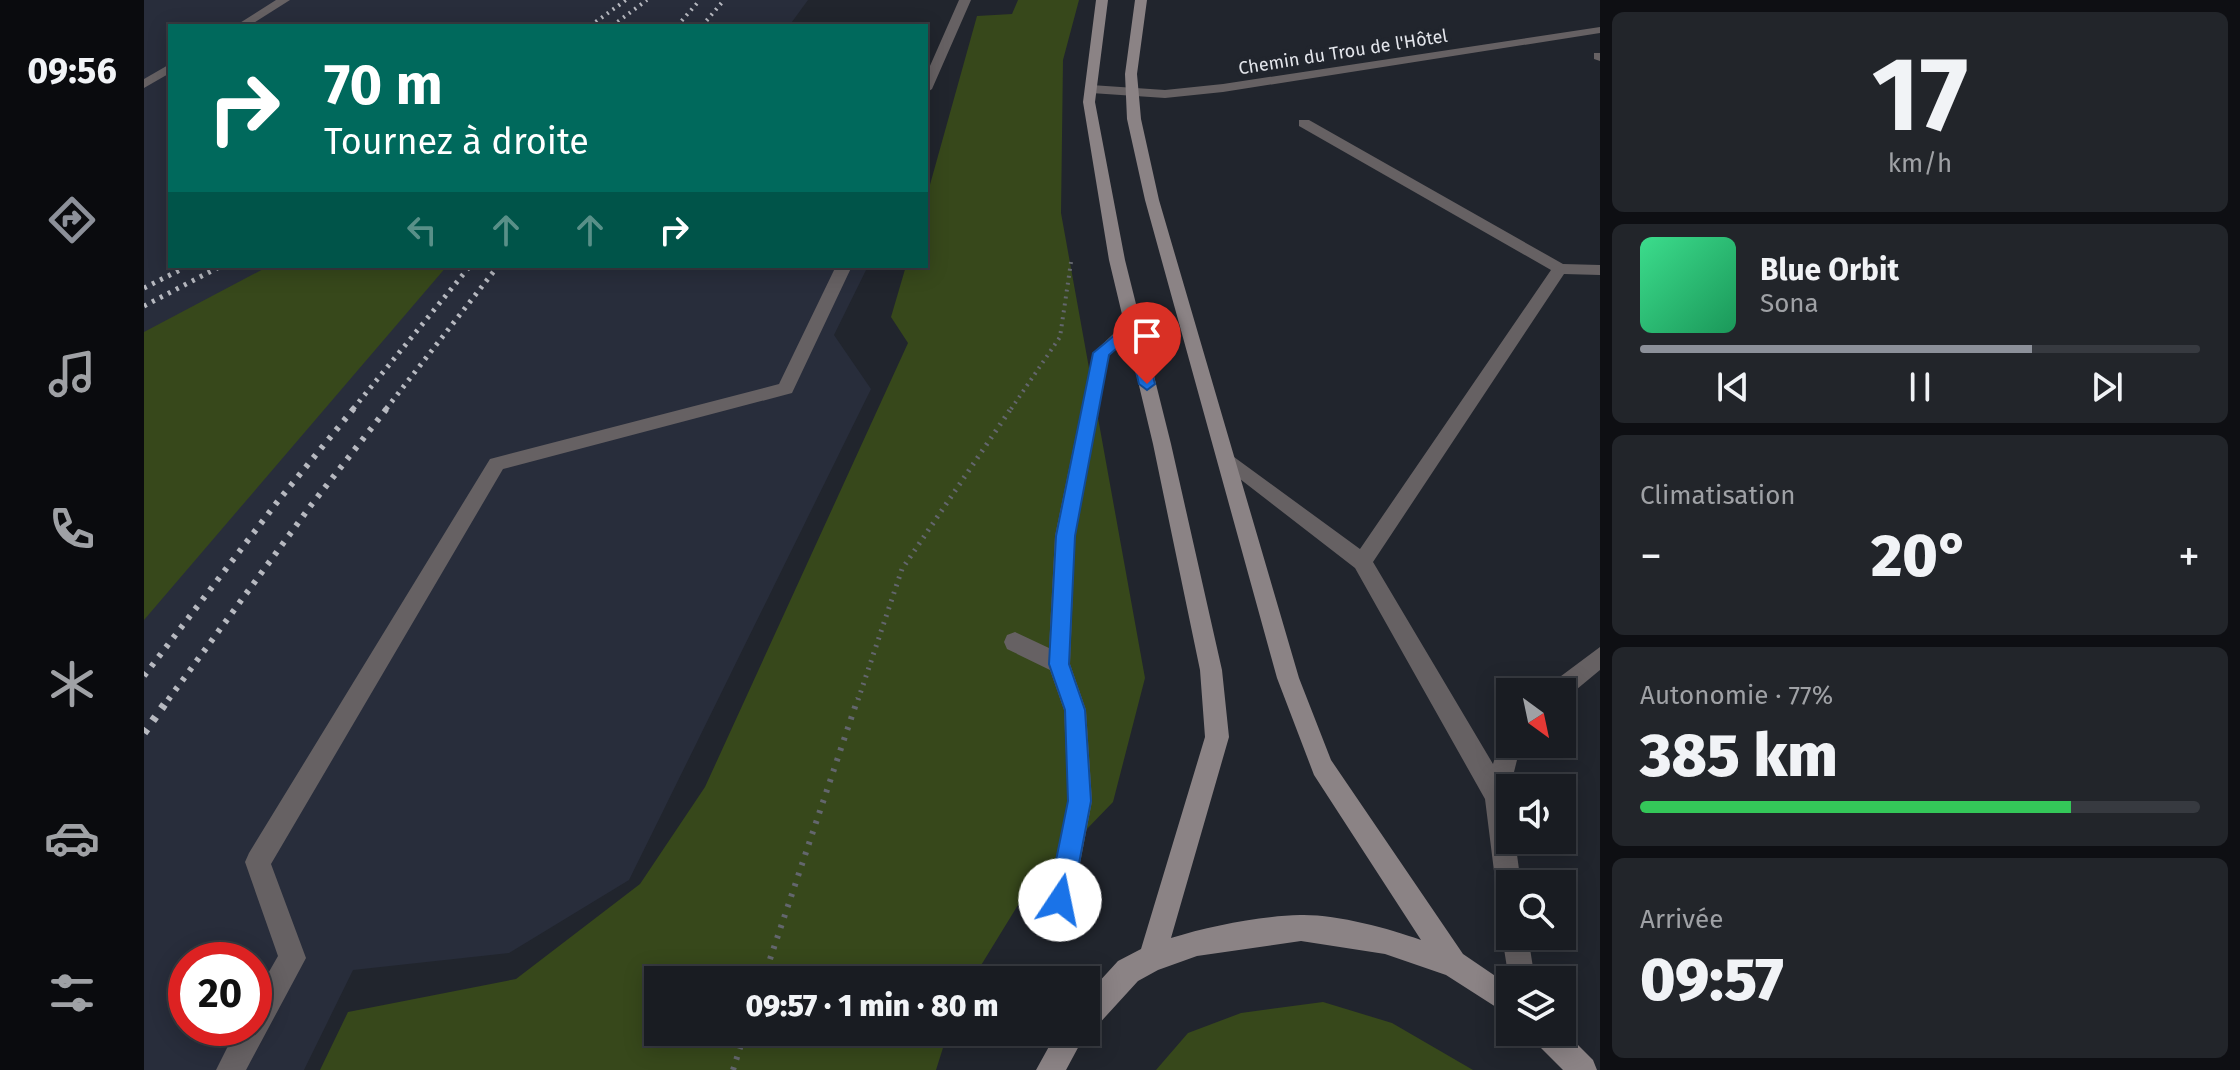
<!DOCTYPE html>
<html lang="fr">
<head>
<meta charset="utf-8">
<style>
  :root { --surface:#191c22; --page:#22252a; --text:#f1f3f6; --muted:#9fa1a5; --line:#373a40; --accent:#8c9099 }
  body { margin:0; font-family:"Fira Sans",sans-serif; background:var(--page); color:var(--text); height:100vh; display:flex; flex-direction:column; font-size:30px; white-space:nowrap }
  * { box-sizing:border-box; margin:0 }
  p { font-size:26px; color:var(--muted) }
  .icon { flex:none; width:44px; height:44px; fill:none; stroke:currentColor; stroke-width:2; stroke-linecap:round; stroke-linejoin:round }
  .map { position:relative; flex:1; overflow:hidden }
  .side { display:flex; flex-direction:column; gap:12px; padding:12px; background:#0e0f13; width:640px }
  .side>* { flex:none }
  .top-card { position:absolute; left:24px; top:24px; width:760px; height:244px; border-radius:0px; box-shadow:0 4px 20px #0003,0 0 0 2px var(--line); background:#00695c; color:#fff; overflow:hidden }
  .needle { width:52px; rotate:147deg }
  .fabs { position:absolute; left:1352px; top:678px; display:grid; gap:16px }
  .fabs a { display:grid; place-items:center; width:80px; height:80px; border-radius:0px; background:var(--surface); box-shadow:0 4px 20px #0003,0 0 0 2px var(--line); font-size:40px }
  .speed { position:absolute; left:24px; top:942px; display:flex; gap:16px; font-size:40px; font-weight:700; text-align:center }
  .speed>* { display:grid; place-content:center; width:104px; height:104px; border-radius:50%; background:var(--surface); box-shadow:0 4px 20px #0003,0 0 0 2px var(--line); line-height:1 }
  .speed .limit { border:12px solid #d22; background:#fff; color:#111 }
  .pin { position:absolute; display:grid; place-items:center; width:68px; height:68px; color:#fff; margin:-82px -34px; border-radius:50% 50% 50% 0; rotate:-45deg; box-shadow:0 0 8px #0007 }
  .pin .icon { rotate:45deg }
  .me { position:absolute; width:88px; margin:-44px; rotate:11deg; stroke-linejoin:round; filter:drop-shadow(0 0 6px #0008) }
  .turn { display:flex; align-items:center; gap:28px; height:168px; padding:0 24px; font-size:36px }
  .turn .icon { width:104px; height:104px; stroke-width:2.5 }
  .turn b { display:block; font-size:56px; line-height:68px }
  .lanes { display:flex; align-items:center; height:76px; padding:0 24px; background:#0003; justify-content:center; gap:40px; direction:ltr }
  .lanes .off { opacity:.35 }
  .big { font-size:60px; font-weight:800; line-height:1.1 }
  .side .tile { flex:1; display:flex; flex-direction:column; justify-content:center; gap:12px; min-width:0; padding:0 28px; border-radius:12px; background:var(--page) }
  .side .dial { align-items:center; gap:0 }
  .dial b { font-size:104px; line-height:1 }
  .song { display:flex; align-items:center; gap:24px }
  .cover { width:96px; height:96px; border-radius:12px; background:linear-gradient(135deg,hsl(150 70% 55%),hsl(150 70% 35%)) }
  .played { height:8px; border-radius:4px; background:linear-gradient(90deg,var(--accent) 70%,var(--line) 70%) }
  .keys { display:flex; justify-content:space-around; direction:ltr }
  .heat { display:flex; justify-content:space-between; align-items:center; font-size:44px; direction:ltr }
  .charge { height:12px; border-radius:6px; background:linear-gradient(90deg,#34c759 77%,var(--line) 0) }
  .trip { position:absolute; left:500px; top:966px; width:456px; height:80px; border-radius:0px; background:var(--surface); box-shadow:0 4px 20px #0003,0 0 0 2px var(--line); font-weight:800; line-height:80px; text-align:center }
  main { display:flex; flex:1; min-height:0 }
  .menu { display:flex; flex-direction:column; width:144px; justify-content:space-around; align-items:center; background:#0a0b0e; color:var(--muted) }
  .menu .icon { width:56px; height:56px }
  .menu .selected { color:var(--accent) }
  .menu b { font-size:36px; color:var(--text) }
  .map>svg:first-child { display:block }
  .built { fill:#282d3b; fill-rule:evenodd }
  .green { fill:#37481b }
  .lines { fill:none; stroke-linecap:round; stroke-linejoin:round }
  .path-far2 { stroke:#63666d; stroke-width:4; stroke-dasharray:2 5; stroke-linecap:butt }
  .path-far1 { stroke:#63666d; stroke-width:5; stroke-dasharray:2 6; stroke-linecap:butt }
  .path { stroke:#63666d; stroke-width:6; stroke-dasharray:3 8; stroke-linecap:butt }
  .lane { fill:#666163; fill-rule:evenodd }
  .street { fill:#666163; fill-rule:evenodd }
  .secondary { fill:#8b8385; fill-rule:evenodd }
  .rail-far3 { stroke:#b7b9c0; stroke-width:4; stroke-dasharray:2 5; stroke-linecap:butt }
  .rail-far2 { stroke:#b7b9c0; stroke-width:5; stroke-dasharray:3 6; stroke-linecap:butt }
  .rail-far1 { stroke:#b7b9c0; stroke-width:6; stroke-dasharray:4 8; stroke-linecap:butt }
  .rail { stroke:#b7b9c0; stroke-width:8; stroke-dasharray:5 10; stroke-linecap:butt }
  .route { fill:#1a73e8; stroke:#114b97; stroke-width:2 }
  .labels { text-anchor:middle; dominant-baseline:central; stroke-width:8; stroke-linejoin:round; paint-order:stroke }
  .far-street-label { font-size:18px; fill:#e3e5eb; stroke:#21252d }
</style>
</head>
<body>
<main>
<nav class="menu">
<b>09:56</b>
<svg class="icon selected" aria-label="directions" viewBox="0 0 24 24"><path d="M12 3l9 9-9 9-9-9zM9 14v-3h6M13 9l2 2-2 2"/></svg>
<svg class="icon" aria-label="music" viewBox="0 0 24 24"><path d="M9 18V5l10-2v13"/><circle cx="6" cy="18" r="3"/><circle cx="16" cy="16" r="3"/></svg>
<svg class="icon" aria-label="phone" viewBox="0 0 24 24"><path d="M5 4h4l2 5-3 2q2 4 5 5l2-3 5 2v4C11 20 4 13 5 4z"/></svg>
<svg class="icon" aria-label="climate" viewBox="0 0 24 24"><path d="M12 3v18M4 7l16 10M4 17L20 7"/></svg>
<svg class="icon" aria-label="car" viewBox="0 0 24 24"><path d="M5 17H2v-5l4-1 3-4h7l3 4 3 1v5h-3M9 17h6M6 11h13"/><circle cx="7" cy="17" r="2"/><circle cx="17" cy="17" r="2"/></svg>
<svg class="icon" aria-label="filters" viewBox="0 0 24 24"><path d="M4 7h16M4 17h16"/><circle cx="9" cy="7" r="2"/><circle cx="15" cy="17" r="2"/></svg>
</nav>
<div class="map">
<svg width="1456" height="1070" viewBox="0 0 1456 1070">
  <rect width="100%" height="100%" fill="#21252d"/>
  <path class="built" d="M 0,0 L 664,0 L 645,26 L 26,26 L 26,266 L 724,266 L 690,335 L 727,389 L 485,880 L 365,953 L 209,970 L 160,1070 L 0,1070 ZM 42,960 L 110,960 L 110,1028 L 42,1028 Z"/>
  <path class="green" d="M 874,0 L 935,0 L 919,60 L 917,213 L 1001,678 L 969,802 L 882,892 L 828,980 L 514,980 L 514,1032 L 804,1032 L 792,1070 L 176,1070 L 204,1012 L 372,979 L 496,884 L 561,787 L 764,343 L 747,317 L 762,266 L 782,266 L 782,199 L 833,16 L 868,14 Z
    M 125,266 L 303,266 L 0,620 L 0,332 Z
    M 1179,1002 L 1248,1023 L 1329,1070 L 1012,1070 L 1044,1033 L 1097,1013 Z"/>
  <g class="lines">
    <path class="path-far2" d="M 867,409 L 916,337 L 927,262"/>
    <path class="path-far1" d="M 714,700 L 758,569 L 868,407"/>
    <path class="path" d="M 619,980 L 714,698
      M 589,1070 L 601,1032"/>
    <path class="lane" d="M 132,0 L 146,0 L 105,26 L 91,26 Z
      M 815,0 L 827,0 L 788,89 L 782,93 L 782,75 Z
      M 1450,53 L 1456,53 L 1456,61 L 1450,59 Z
      M 26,64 L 26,73 L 0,88 L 0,79 Z
      M 1155,120 L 1165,120 L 1419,264 L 1456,265 L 1456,275 L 1420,274 L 1229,562 L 1349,764 L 1358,734 L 1366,731 L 1366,744 L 1377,744 L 1366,788 L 1366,840 L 1371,840 L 1377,884 L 1366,884 L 1366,908 L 1357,904 L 1353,895 L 1341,799 L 1211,568 L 1074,462 L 1083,455 L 1090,457 L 1216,549 L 1407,270 L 1155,126 Z
      M 692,266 L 708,266 L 648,393 L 359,469 L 127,864 L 162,958 L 102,1070 L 72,1070 L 93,1028 L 110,1028 L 110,998 L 134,956 L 101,862 L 105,853 L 346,459 L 635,384 Z
      M 989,320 L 997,325 L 995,329 L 965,355 L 931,536 L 926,664 L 942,710 L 948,801 L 929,900 L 925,909 L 916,913 L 907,909 L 903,900 L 924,801 L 920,710 L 906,670 L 863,649 L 860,642 L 863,635 L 871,632 L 905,648 L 911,536 L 949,353 L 983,321 Z
      M 1456,647 L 1456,670 L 1421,699 L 1418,700 L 1418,692 L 1402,692 L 1405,685 Z
      M 1366,925 L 1366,936 L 1384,936 L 1391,980 L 1366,980 L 1366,987 L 1358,936 L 1362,927 Z"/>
    <path class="street" d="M 1456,27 L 1456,33 L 1079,92 L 1021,98 L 947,93 L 941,89 L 947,85 L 1021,90 L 1079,84 Z"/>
    <path class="secondary" d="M 952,0 L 964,0 L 951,102 L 981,260 L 1027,444 L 1078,670 L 1085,737 L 1027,938 C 1065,926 1116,916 1156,915 C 1191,914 1244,928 1277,940 L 1170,775 L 1133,678 L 1001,200 L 983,119 L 981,74 L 991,0 L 1003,0 L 993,74 L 997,119 L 1015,200 L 1155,678 L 1187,760 L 1319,954 L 1366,986 L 1366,1016 L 1302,975 L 1241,954 L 1157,941 L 1053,956 L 1014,970 L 994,981 L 952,1027 L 943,1031 L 922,1070 L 892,1070 L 913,1032 L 942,1032 L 942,996 L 974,961 L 997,949 L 1061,737 L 1056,670 L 1009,444 L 965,260 L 939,102 Z
      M 1418,1029 L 1449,1060 L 1453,1070 L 1419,1070 L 1391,1042 L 1387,1032 L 1418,1032 Z"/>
    <path class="rail-far3" d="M 446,26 L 482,0
      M 468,26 L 503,0
      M 533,26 L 556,0
      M 558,26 L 580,0"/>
    <path class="rail-far2" d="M 0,288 L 44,266
      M 0,306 L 77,266
      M 209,409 L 326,266
      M 242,409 L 354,266"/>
    <path class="rail-far1" d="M 0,676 L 134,501 L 211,407
      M 24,700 L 168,504 L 244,407"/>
    <path class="rail" d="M 0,733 L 25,698"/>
  </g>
  <path class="route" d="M 989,320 L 996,325 L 1011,384 L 1003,390 L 995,384 L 984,338 L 965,355 L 931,536 L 925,664 L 941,710 L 947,801 L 928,900 L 924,909 L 916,912 L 907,909 L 904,900 L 924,801 L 921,710 L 905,664 L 912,536 L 949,353 Z"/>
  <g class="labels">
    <g class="far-street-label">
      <text transform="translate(1199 52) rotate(-9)">Chemin du Trou de l'Hôtel</text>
    </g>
  </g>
</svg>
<div class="fabs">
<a><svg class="needle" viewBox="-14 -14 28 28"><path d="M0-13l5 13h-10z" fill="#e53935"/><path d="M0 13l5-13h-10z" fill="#9fa1a5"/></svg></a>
<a><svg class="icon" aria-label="sound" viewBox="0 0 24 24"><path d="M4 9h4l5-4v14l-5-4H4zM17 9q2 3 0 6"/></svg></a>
<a><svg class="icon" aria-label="search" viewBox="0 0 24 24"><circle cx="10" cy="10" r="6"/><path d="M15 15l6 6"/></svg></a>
<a><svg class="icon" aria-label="layers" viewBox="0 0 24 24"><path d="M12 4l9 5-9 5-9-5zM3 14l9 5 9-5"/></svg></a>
</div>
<div class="speed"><div class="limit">20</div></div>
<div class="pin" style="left:1003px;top:384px;background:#d93025"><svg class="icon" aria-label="arrive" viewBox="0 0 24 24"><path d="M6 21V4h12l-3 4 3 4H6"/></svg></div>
<svg class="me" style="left:916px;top:900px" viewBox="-20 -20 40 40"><circle r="19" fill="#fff"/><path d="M0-13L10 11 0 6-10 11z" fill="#1a73e8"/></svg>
<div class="trip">09:57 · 1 min · 80 m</div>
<div class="top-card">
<div class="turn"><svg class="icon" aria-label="right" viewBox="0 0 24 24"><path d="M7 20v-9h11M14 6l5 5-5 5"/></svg><div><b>70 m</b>Tournez à droite</div></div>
<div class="lanes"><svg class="icon off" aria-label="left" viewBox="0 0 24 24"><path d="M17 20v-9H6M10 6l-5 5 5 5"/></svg><svg class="icon off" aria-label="ahead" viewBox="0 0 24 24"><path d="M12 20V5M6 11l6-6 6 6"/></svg><svg class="icon off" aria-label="ahead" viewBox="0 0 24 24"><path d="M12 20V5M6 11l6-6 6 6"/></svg><svg class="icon" aria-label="right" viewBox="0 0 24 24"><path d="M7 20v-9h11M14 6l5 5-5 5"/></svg></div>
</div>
</div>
<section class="side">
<div class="tile dial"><b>17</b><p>km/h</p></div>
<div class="tile">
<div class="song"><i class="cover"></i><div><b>Blue Orbit</b><p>Sona</p></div></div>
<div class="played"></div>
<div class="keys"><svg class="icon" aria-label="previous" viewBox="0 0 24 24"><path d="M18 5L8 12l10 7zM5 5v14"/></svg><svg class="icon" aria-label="pause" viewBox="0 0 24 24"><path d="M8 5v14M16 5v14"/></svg><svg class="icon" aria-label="next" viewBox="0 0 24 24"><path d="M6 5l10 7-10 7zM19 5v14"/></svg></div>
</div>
<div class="tile"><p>Climatisation</p>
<div class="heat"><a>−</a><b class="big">20°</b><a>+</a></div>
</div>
<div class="tile"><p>Autonomie · 77%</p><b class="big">385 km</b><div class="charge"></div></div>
<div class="tile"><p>Arrivée</p><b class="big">09:57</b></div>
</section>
</main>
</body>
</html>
